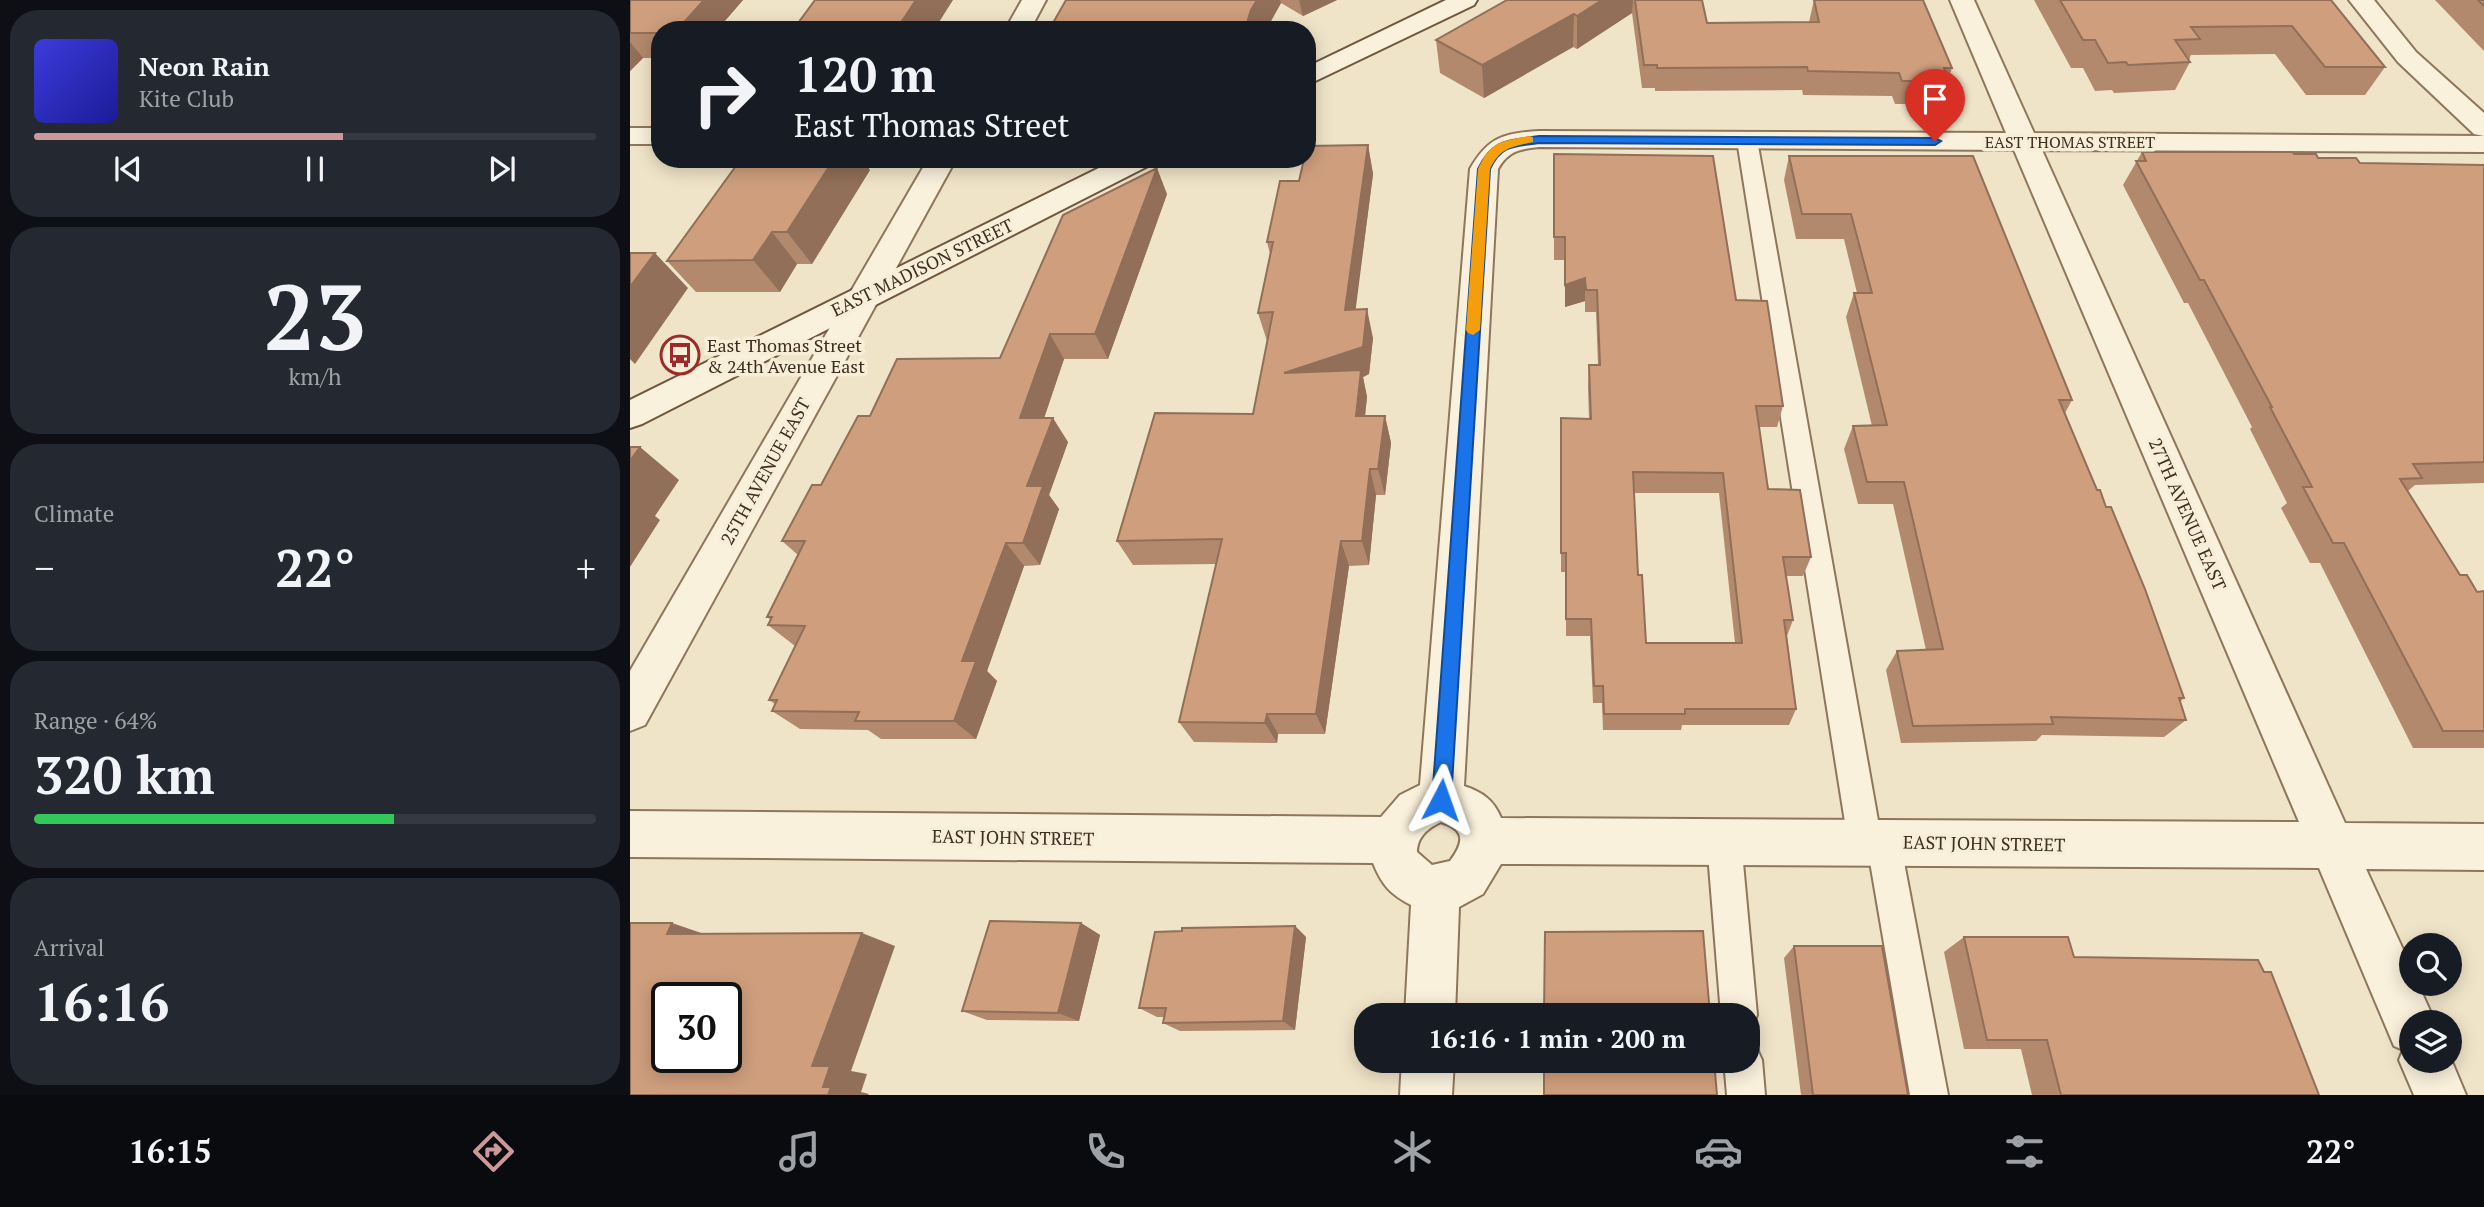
<!DOCTYPE html>
<html lang="en">
<head>
<meta charset="utf-8">
<style>
  :root { --surface:#171b24; --page:#242831; --text:#f1f3f6; --muted:#9ea1a6; --line:#363941; --accent:#cc999b }
  body { margin:0; font-family:"PT Serif",serif; background:var(--page); color:var(--text); height:100vh; display:flex; flex-direction:column; font-size:26px; white-space:nowrap }
  * { box-sizing:border-box; margin:0 }
  p { font-size:23px; color:var(--muted) }
  .icon { flex:none; width:38px; height:38px; fill:none; stroke:currentColor; stroke-width:2; stroke-linecap:round; stroke-linejoin:round }
  .map { position:relative; flex:1; overflow:hidden }
  .side { display:flex; flex-direction:column; gap:10px; padding:10px; background:#0d0f14; width:630px }
  .side>* { flex:none }
  .guide { position:absolute; left:21px; top:21px; width:665px; height:147px; border-radius:28px; box-shadow:0 4px 18px #0003; background:#171b24; color:var(--text); overflow:hidden }
  .controls { position:absolute; left:1769px; top:933px; display:grid; gap:14px }
  .controls a { display:grid; place-items:center; width:63px; height:63px; border-radius:50%; background:var(--surface); box-shadow:0 4px 18px #0003; font-size:35px }
  .speed { position:absolute; left:21px; top:982px; display:flex; gap:14px; font-size:35px; font-weight:700; text-align:center }
  .speed>* { display:grid; place-content:center; width:91px; height:91px; border-radius:50%; background:var(--surface); box-shadow:0 4px 18px #0003; line-height:1 }
  .speed .limit { border:4px solid #111; border-radius:10px; background:#fff; color:#111 }
  .pin { position:absolute; display:grid; place-items:center; width:60px; height:60px; color:#fff; margin:-72px -30px; border-radius:50% 50% 50% 0; rotate:-45deg; box-shadow:0 0 7px #0007 }
  .pin .icon { rotate:45deg }
  .me { position:absolute; width:77px; margin:-38px; rotate:4deg; stroke-linejoin:round; filter:drop-shadow(0 0 5px #0008) }
  .turn { display:flex; align-items:center; gap:24px; height:147px; padding:0 28px; font-size:32px }
  .turn .icon { width:91px; height:91px; stroke-width:2.5 }
  .turn b { display:block; font-size:49px; line-height:60px }
  .big { font-size:52px; font-weight:700; line-height:1.1 }
  .side .widget { flex:1; display:flex; flex-direction:column; justify-content:center; gap:10px; min-width:0; padding:0 24px; border-radius:28px; background:var(--page) }
  .side .dial { align-items:center; gap:0 }
  .dial b { font-size:91px; line-height:1 }
  .song { display:flex; align-items:center; gap:21px }
  .cover { width:84px; height:84px; border-radius:10px; background:linear-gradient(135deg,hsl(240 70% 55%),hsl(240 70% 35%)) }
  .played { height:7px; border-radius:4px; background:linear-gradient(90deg,var(--accent) 55%,var(--line) 55%) }
  .keys { display:flex; justify-content:space-around; direction:ltr }
  .heat { display:flex; justify-content:space-between; align-items:center; font-size:38px; direction:ltr }
  .charge { height:10px; border-radius:5px; background:linear-gradient(90deg,#34c759 64%,var(--line) 0) }
  .trip { position:absolute; left:724px; top:1003px; width:406px; height:70px; border-radius:28px; background:var(--surface); box-shadow:0 4px 18px #0003; font-weight:700; line-height:70px; text-align:center }
  .menu { display:flex; height:112px; justify-content:space-around; align-items:center; background:#090b0e; color:var(--muted) }
  .menu .icon { width:49px; height:49px }
  .menu .selected { color:var(--accent) }
  .menu b { font-size:32px; color:var(--text) }
  main { display:flex; flex:1; min-height:0 }
  .map>svg:first-child { display:block }
  .lines { fill:none; stroke-linecap:round; stroke-linejoin:round }
  .service-casing { stroke:#8d765c; stroke-width:4 }
  .minor-casing { stroke:#8d765c; stroke-width:4 }
  .tertiary-casing { stroke:#8d765c; stroke-width:4 }
  .secondary-casing { stroke:#6f573f; stroke-width:4 }
  .service { fill:#faf1dc; fill-rule:evenodd }
  .minor { fill:#faf1dc; fill-rule:evenodd }
  .tertiary { fill:#faf1dc; fill-rule:evenodd }
  .secondary { fill:#faf1dc; fill-rule:evenodd }
  .wall { fill:#b2896c; fill-rule:evenodd }
  .shaded-wall { fill:#916f58 }
  .building { fill:#cf9f7d; stroke:#916f58; stroke-width:2; fill-rule:evenodd }
  .route { fill:#1a73e8; stroke:#114b97; stroke-width:2 }
  .slow { fill:#f59e0b }
  .labels { text-anchor:middle; dominant-baseline:central; stroke-width:7; stroke-linejoin:round; paint-order:stroke }
  .far-street-label { font-size:16px; fill:#3d2e20; stroke:#f7eed8 }
  .street-label { font-size:18px; fill:#3d2e20; stroke:#f7eed8 }
  .poi-label { font-size:18px; fill:#3d2e20; stroke:#f7eed8; text-anchor:start }
</style>
</head>
<body>
<main>
<section class="side">
<div class="widget">
<div class="song"><i class="cover"></i><div><b>Neon Rain</b><p>Kite Club</p></div></div>
<div class="played"></div>
<div class="keys"><svg class="icon" aria-label="previous" viewBox="0 0 24 24"><path d="M18 5L8 12l10 7zM5 5v14"/></svg><svg class="icon" aria-label="pause" viewBox="0 0 24 24"><path d="M8 5v14M16 5v14"/></svg><svg class="icon" aria-label="next" viewBox="0 0 24 24"><path d="M6 5l10 7-10 7zM19 5v14"/></svg></div>
</div>
<div class="widget dial"><b>23</b><p>km/h</p></div>
<div class="widget"><p>Climate</p>
<div class="heat"><a>−</a><b class="big">22°</b><a>+</a></div>
</div>
<div class="widget"><p>Range · 64%</p><b class="big">320 km</b><div class="charge"></div></div>
<div class="widget"><p>Arrival</p><b class="big">16:16</b></div>
</section>
<div class="map">
<svg width="1854" height="1095" viewBox="0 0 1854 1095">
  <rect width="100%" height="100%" fill="#f0e4c8"/>
  <g class="lines">
    <defs>
      <path id="service" d="M 1117,134 L 1124,136 L 1127,140 L 1249,826 L 1253,824 L 1265,829 L 1270,841 L 1318,1095 L 1280,1095 L 1239,856 L 1235,858 L 1223,853 L 1218,841 L 1107,140 L 1110,136 Z
        M 1094,824 L 1106,829 L 1111,841 L 1127,1015 L 1122,1028 L 1118,1030 L 1118,1015 L 1091,1015 L 1077,841 L 1082,829 Z
        M 1118,1043 L 1126,1047 L 1132,1060 L 1135,1095 L 1097,1095 L 1094,1060 L 1118,1060 Z"/>
      <path id="minor" d="M 392,0 L 416,0 L 400,30 L 375,30 Z
        M 1320,0 L 1344,0 L 1404,133 L 1854,136 L 1854,152 L 1412,150 L 1715,823 L 1854,824 L 1854,870 L 1736,869 L 1782,969 L 1782,984 L 1788,984 L 1805,1022 L 1782,1022 L 1782,1060 L 1820,1060 L 1820,1057 L 1836,1095 L 1784,1095 L 1769,1060 L 1773,1050 L 1764,1046 L 1689,868 L 871,864 L 853,894 L 829,907 L 825,1015 L 775,1015 L 781,905 C 760,894 752,885 743,863 L 0,857 L 0,811 L 751,817 L 770,795 L 790,785 L 840,169 C 858,137 874,133 909,131 L 1376,133 ZM 909,147 L 1384,150 L 1669,822 L 871,818 C 864,800 852,792 834,786 L 868,169 C 878,151 890,149 909,147 ZM 811,822 C 836,830 834,842 820,861 L 802,865 L 787,852 C 787,837 798,828 811,822 Z
        M 0,128 L 30,128 L 30,144 L 0,144 Z
        M 298,159 L 326,159 L 15,725 L 0,731 L 0,671 Z
        M 772,1060 L 824,1060 L 822,1095 L 770,1095 Z"/>
      <path id="tertiary" d="M 1719,0 L 1744,0 L 1786,52 L 1854,113 L 1854,136 L 1844,134 L 1768,62 Z"/>
      <path id="secondary" d="M 816,0 L 847,0 L 844,5 L 677,85 L 677,67 Z
        M 487,159 L 524,159 L 520,165 L 12,424 L 0,428 L 0,400 Z"/>
    </defs>
    <use href="#service" class="service-casing"/>
    <use href="#minor" class="minor-casing"/>
    <use href="#tertiary" class="tertiary-casing"/>
    <use href="#secondary" class="secondary-casing"/>
    <use href="#service" class="service"/>
    <use href="#minor" class="minor"/>
    <use href="#tertiary" class="tertiary"/>
    <use href="#secondary" class="secondary"/>
  </g>
  <path class="wall" d="M 0,0 L 113,0 L 87,30 L 30,30 L 30,58 L 13,58 L 0,71 Z
    M 436,0 L 707,0 L 673,16 L 651,3 L 636,30 L 419,30 Z
    M 877,0 L 1072,0 L 1077,23 L 1179,22 L 1184,0 L 1293,0 L 1322,68 L 1310,104 L 1265,104 L 1262,96 L 1173,95 L 1172,90 L 1025,91 L 1025,88 L 1012,88 L 1002,13 L 947,49 L 943,47 L 854,98 L 810,73 L 806,40 Z
    M 1404,0 L 1701,0 L 1755,67 L 1735,95 L 1676,95 L 1645,54 L 1561,55 L 1559,60 L 1560,62 L 1545,90 L 1484,93 L 1482,90 L 1465,91 L 1453,68 L 1441,68 Z
    M 1805,0 L 1854,0 L 1854,51 Z
    M 738,145 L 743,174 L 725,310 L 743,338 L 739,374 L 733,377 L 737,397 L 735,416 L 755,416 L 761,443 L 755,495 L 746,495 L 739,565 L 719,566 L 695,734 L 648,734 L 647,743 L 564,742 L 549,722 L 586,564 L 503,565 L 487,541 L 623,414 L 637,341 L 628,313 L 640,254 L 637,242 L 669,181 Z
    M 1512,152 L 1664,154 L 1730,163 L 1854,165 L 1854,483 L 1785,485 L 1778,491 L 1830,575 L 1847,592 L 1854,591 L 1854,748 L 1783,748 L 1690,563 L 1680,563 L 1651,508 L 1657,503 L 1620,429 L 1622,427 L 1558,303 L 1554,303 L 1493,185 Z
    M 924,154 L 1106,300 L 1153,406 L 1147,427 L 1129,427 L 1138,489 L 1181,557 L 1173,576 L 1156,576 L 1163,620 L 1157,636 L 1166,709 L 1159,725 L 1052,725 L 1051,730 L 973,730 L 972,703 L 963,703 L 960,636 L 936,636 L 936,572 L 931,572 L 931,418 L 959,419 L 958,387 L 959,365 L 968,365 L 966,312 L 955,312 L 955,301 L 935,307 L 935,260 L 924,260 ZM 1004,493 L 1089,493 L 1105,643 L 1016,643 L 1008,575 Z
    M 1159,156 L 1442,400 L 1435,413 L 1554,698 L 1550,702 L 1556,720 L 1534,737 L 1412,735 L 1406,741 L 1271,743 L 1256,670 L 1267,651 L 1296,650 L 1263,504 L 1228,504 L 1214,449 L 1223,426 L 1242,426 L 1216,317 L 1224,293 L 1227,293 L 1214,239 L 1166,239 L 1154,180 Z
    M 240,170 L 182,264 L 167,264 L 150,292 L 66,292 L 37,261 Z
    M 537,194 L 478,359 L 434,359 L 414,418 L 438,442 L 419,495 L 429,509 L 410,565 L 394,566 L 357,671 L 367,681 L 346,739 L 251,739 L 238,730 L 170,729 L 142,711 L 145,704 L 139,700 L 165,646 L 138,625 L 141,620 L 137,617 L 168,555 L 152,541 L 240,416 L 370,358 Z
    M 451,923 L 470,935 L 449,1021 L 357,1020 L 332,1011 Z
    M 665,926 L 676,937 L 665,1030 L 550,1031 L 533,1023 L 534,1017 L 527,1017 L 509,1008 L 552,931 Z
    M 1334,937 L 1444,957 L 1689,1095 L 1402,1095 L 1391,1049 L 1334,1049 L 1314,952 Z
    M 1164,946 L 1278,1095 L 1171,1095 L 1154,958 Z"/>
  <path class="shaded-wall" d="M 74,0 L 113,0 L 87,30 L 47,30 Z
    M 286,0 L 323,0 L 304,30 L 266,30 Z
    M 627,0 L 650,0 L 651,3 L 636,30 L 606,30 Z
    M 669,0 L 707,0 L 673,16 Z
    M 972,0 L 1003,0 L 1002,13 L 947,49 L 947,16 Z
    M 944,14 L 943,47 L 854,98 L 852,65 Z
    M 0,42 L 13,58 L 0,71 Z
    M 738,145 L 743,174 L 722,338 L 715,310 Z
    M 204,159 L 233,159 L 240,170 L 182,264 L 157,232 Z
    M 527,168 L 537,194 L 478,359 L 465,334 Z
    M 142,232 L 167,264 L 150,292 L 123,260 Z
    M 25,253 L 58,288 L 5,364 L 0,359 L 0,287 Z
    M 955,278 L 955,301 L 935,307 L 935,285 Z
    M 737,309 L 743,338 L 739,374 L 733,377 L 737,397 L 732,443 L 654,373 Z
    M 420,334 L 434,359 L 406,442 L 390,418 Z
    M 755,416 L 761,443 L 755,495 L 748,469 Z
    M 423,418 L 438,442 L 419,495 L 429,509 L 410,565 L 393,543 L 397,486 Z
    M 10,447 L 49,480 L 25,516 L 30,520 L 0,567 L 0,461 Z
    M 740,469 L 746,495 L 739,565 L 732,541 Z
    M 711,541 L 719,566 L 695,734 L 686,714 Z
    M 376,543 L 394,566 L 357,671 L 367,681 L 346,739 L 324,721 L 332,661 Z
    M 637,714 L 648,734 L 647,743 L 635,723 Z
    M 42,923 L 83,937 L 37,934 Z
    M 451,923 L 470,935 L 449,1021 L 428,1013 Z
    M 665,926 L 676,937 L 665,1030 L 653,1021 Z
    M 232,933 L 265,946 L 221,1071 L 237,1074 L 231,1092 L 239,1094 L 238,1095 L 198,1095 L 193,1087 L 182,1066 Z"/>
  <path class="building" d="M 0,0 L 74,0 L 47,30 L 30,30 L 30,33 L 0,33 Z
    M 185,0 L 286,0 L 266,30 L 163,30 Z
    M 436,0 L 627,0 L 621,10 L 616,26 L 606,30 L 419,30 Z
    M 877,0 L 972,0 L 947,16 L 944,14 L 852,65 L 806,40 Z
    M 1005,0 L 1072,0 L 1077,23 L 1189,22 L 1184,0 L 1293,0 L 1322,68 L 1314,68 L 1318,81 L 1272,81 L 1269,73 L 1178,71 L 1177,67 L 1027,68 L 1027,65 L 1014,65 Z
    M 1430,0 L 1701,0 L 1755,67 L 1695,67 L 1662,26 L 1561,27 L 1570,39 L 1545,40 L 1560,62 L 1498,65 L 1496,62 L 1478,63 L 1465,40 L 1453,40 Z
    M 1848,0 L 1854,0 L 1854,6 Z
    M 738,145 L 715,310 L 737,309 L 733,347 L 654,373 L 731,370 L 726,416 L 755,416 L 748,469 L 740,469 L 732,541 L 711,541 L 686,714 L 637,714 L 635,723 L 549,722 L 592,539 L 487,541 L 525,413 L 623,414 L 643,312 L 628,313 L 643,242 L 637,242 L 650,181 L 669,181 L 674,159 L 677,159 L 677,146 Z
    M 1512,152 L 1662,152 L 1664,154 L 1686,154 L 1688,158 L 1726,158 L 1730,163 L 1854,165 L 1854,462 L 1783,464 L 1792,478 L 1770,479 L 1830,575 L 1837,575 L 1847,592 L 1854,591 L 1854,731 L 1813,731 L 1714,543 L 1703,543 L 1673,487 L 1682,487 L 1640,407 L 1642,407 L 1574,280 L 1570,280 L 1506,161 L 1516,161 Z
    M 924,154 L 1083,156 L 1106,300 L 1137,301 L 1153,406 L 1126,406 L 1138,489 L 1170,490 L 1181,557 L 1153,557 L 1163,620 L 1154,620 L 1166,709 L 1055,709 L 1055,714 L 974,714 L 973,686 L 964,686 L 961,619 L 936,619 L 936,553 L 931,553 L 931,418 L 961,419 L 959,365 L 970,365 L 967,290 L 956,290 L 955,278 L 935,285 L 935,237 L 924,237 ZM 1003,472 L 1093,473 L 1112,643 L 1016,643 L 1012,575 L 1008,575 Z
    M 1159,156 L 1343,156 L 1442,400 L 1429,400 L 1467,490 L 1470,490 L 1476,507 L 1481,507 L 1515,589 L 1554,698 L 1549,698 L 1556,720 L 1421,717 L 1423,724 L 1283,726 L 1267,651 L 1313,649 L 1274,482 L 1237,482 L 1223,426 L 1257,425 L 1224,293 L 1242,293 L 1221,214 L 1172,214 Z
    M 111,159 L 204,159 L 157,232 L 142,232 L 123,260 L 37,261 Z
    M 527,168 L 465,334 L 420,334 L 390,418 L 423,418 L 397,486 L 413,486 L 393,543 L 376,543 L 332,661 L 346,661 L 324,721 L 225,721 L 229,712 L 142,711 L 147,700 L 139,700 L 175,626 L 138,625 L 142,617 L 137,617 L 175,541 L 152,541 L 182,485 L 191,485 L 228,416 L 240,416 L 267,359 L 370,358 L 433,215 Z
    M 0,253 L 25,253 L 0,287 Z
    M 0,447 L 10,447 L 0,461 Z
    M 360,921 L 451,923 L 428,1013 L 332,1011 Z
    M 0,923 L 42,923 L 37,934 L 232,933 L 182,1066 L 200,1066 L 193,1087 L 201,1087 L 198,1095 L 0,1095 ZM 37,998 L 96,998 L 96,1057 L 37,1057 Z
    M 665,926 L 653,1021 L 533,1023 L 536,1008 L 509,1008 L 525,932 L 552,931 L 552,928 Z
    M 1073,931 L 1080,1015 L 914,1015 L 915,932 Z
    M 1334,937 L 1438,937 L 1444,957 L 1628,960 L 1634,972 L 1641,972 L 1689,1095 L 1431,1095 L 1417,1040 L 1357,1040 Z
    M 1164,946 L 1252,946 L 1278,1095 L 1183,1095 Z
    M 914,1060 L 1084,1060 L 1087,1095 L 914,1095 Z"/>
  <path class="route" d="M 909,136 L 1305,138 L 1311,141 L 1305,145 L 909,143 C 884,147 872,144 860,169 L 821,800 L 818,806 L 811,809 L 805,806 L 802,800 L 848,169 C 863,138 878,141 909,136 Z"/>
  <path class="slow" d="M 899,136 L 903,137 L 903,142 C 881,147 870,148 860,169 L 850,330 L 843,335 L 838,333 L 836,330 L 848,169 C 861,141 870,142 899,136 Z"/>
  <defs>
    <symbol id="bus-ring" viewBox="-11 -11 22 22"><circle r="9.5" fill="#f7eed8" stroke="#9e2a2b" stroke-width="1.5"/><path d="M-5-6H5V4H4V6H2V4H-2V6H-4V4H-5ZM-3.5-4V0h7V-4ZM-3.5 1.2v1.5H-2V1.2ZM2 1.2v1.5H3.5V1.2Z" fill="#9e2a2b"/></symbol>
  </defs>
  <g fill-rule="evenodd">
    <use href="#bus-ring" x="28" y="333" width="44" height="44"/>
  </g>
  <g class="labels">
    <g class="far-street-label">
      <text x="1440" y="142">EAST THOMAS STREET</text>
    </g>
    <g class="street-label">
      <text transform="translate(292 267) rotate(-26)">EAST MADISON STREET</text>
      <text transform="translate(135 471) rotate(-61)">25TH AVENUE EAST</text>
      <text transform="translate(1558 514) rotate(66)">27TH AVENUE EAST</text>
      <text transform="translate(383 837) rotate(1)">EAST JOHN STREET</text>
      <text transform="translate(1354 843) rotate(1)">EAST JOHN STREET</text>
    </g>
    <g class="poi-label">
      <text x="77" y="345">East Thomas Street<tspan x="77" dy="21">&amp; 24th Avenue East</tspan></text>
    </g>
  </g>
</svg>
<div class="controls">
<a><svg class="icon" aria-label="search" viewBox="0 0 24 24"><circle cx="10" cy="10" r="6"/><path d="M15 15l6 6"/></svg></a>
<a><svg class="icon" aria-label="layers" viewBox="0 0 24 24"><path d="M12 4l9 5-9 5-9-5zM3 14l9 5 9-5"/></svg></a>
</div>
<div class="speed"><div class="limit">30</div></div>
<div class="pin" style="left:1305px;top:141px;background:#d93025"><svg class="icon" aria-label="arrive" viewBox="0 0 24 24"><path d="M6 21V4h12l-3 4 3 4H6"/></svg></div>
<svg class="me" style="left:811px;top:800px" viewBox="-20 -20 40 40"><path d="M0-17L14 15 0 8-14 15z" fill="#1a73e8" stroke="#fff" stroke-width="4"/></svg>
<div class="trip">16:16 · 1 min · 200 m</div>
<div class="guide">
<div class="turn"><svg class="icon" aria-label="right" viewBox="0 0 24 24"><path d="M7 20v-9h11M14 6l5 5-5 5"/></svg><div><b>120 m</b>East Thomas Street</div></div>
</div>
</div>
</main>
<nav class="menu">
<b>16:15</b>
<svg class="icon selected" aria-label="directions" viewBox="0 0 24 24"><path d="M12 3l9 9-9 9-9-9zM9 14v-3h6M13 9l2 2-2 2"/></svg>
<svg class="icon" aria-label="music" viewBox="0 0 24 24"><path d="M9 18V5l10-2v13"/><circle cx="6" cy="18" r="3"/><circle cx="16" cy="16" r="3"/></svg>
<svg class="icon" aria-label="phone" viewBox="0 0 24 24"><path d="M5 4h4l2 5-3 2q2 4 5 5l2-3 5 2v4C11 20 4 13 5 4z"/></svg>
<svg class="icon" aria-label="climate" viewBox="0 0 24 24"><path d="M12 3v18M4 7l16 10M4 17L20 7"/></svg>
<svg class="icon" aria-label="car" viewBox="0 0 24 24"><path d="M5 17H2v-5l4-1 3-4h7l3 4 3 1v5h-3M9 17h6M6 11h13"/><circle cx="7" cy="17" r="2"/><circle cx="17" cy="17" r="2"/></svg>
<svg class="icon" aria-label="filters" viewBox="0 0 24 24"><path d="M4 7h16M4 17h16"/><circle cx="9" cy="7" r="2"/><circle cx="15" cy="17" r="2"/></svg>
<b>22°</b>
</nav>
</body>
</html>
